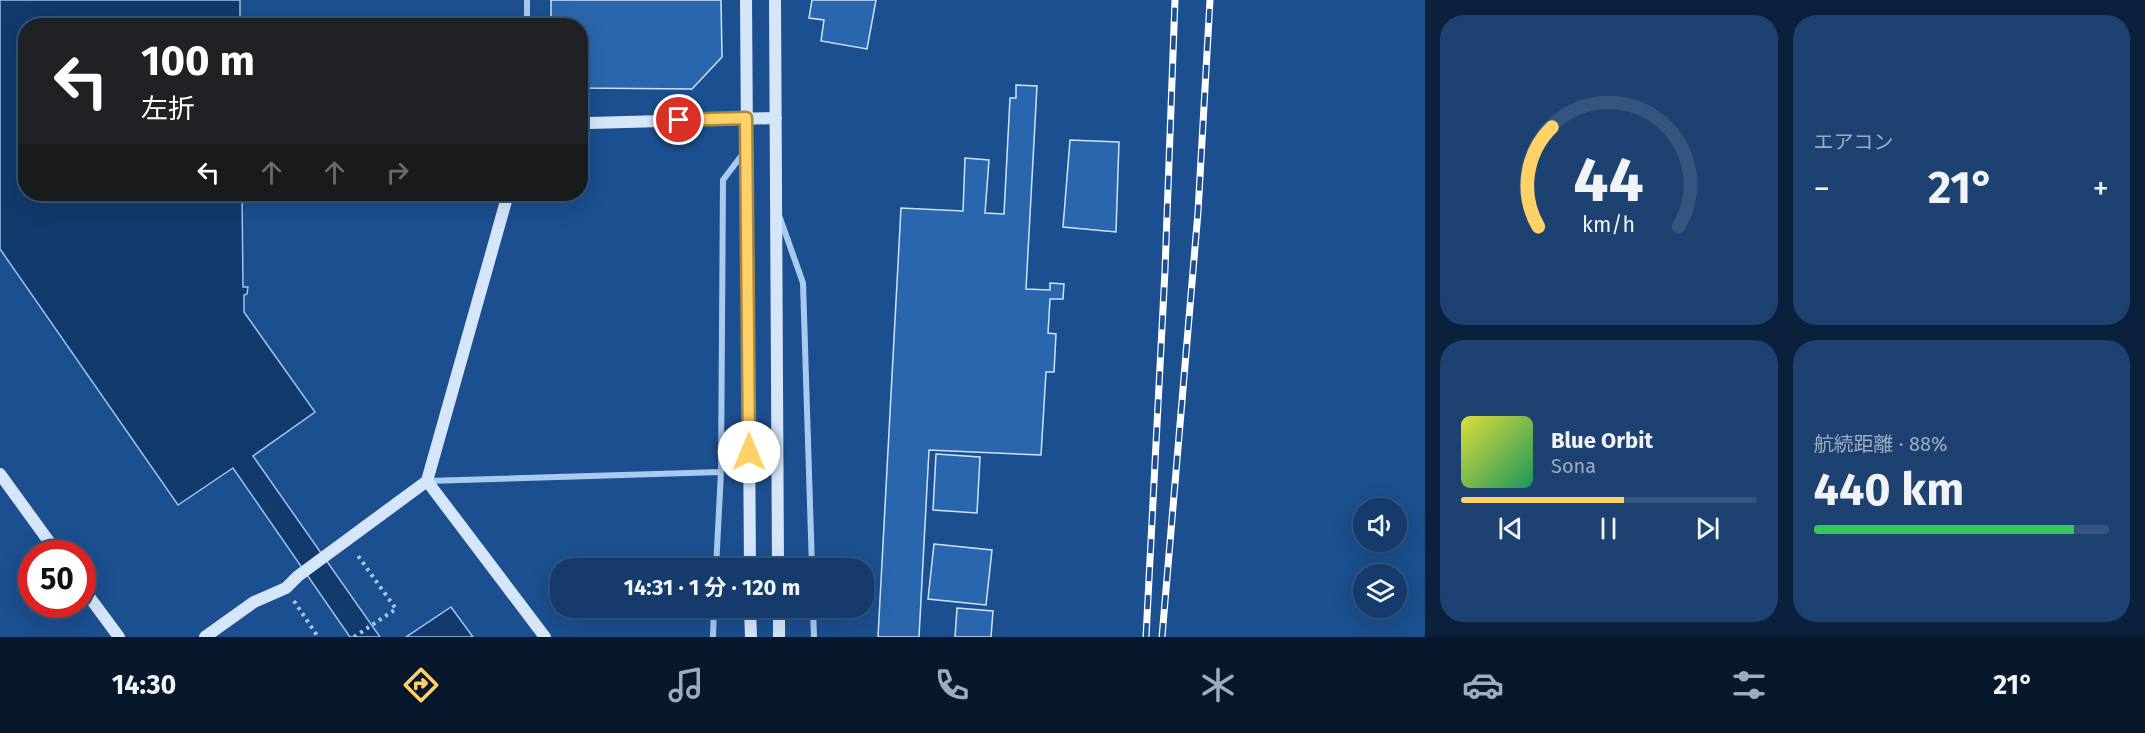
<!DOCTYPE html>
<html lang="ja">
<head>
<meta charset="utf-8">
<style>
  :root { --surface:#143b6b; --page:#1d4271; --text:#f1f3f6; --muted:#9dadc1; --line:#33557e; --accent:#ffd166 }
  body { margin:0; font-family:"Fira Sans","Noto Sans JP",sans-serif; background:var(--page); color:var(--text); height:100vh; display:flex; flex-direction:column; font-size:22px; white-space:nowrap }
  * { box-sizing:border-box; margin:0 }
  p { font-size:20px; color:var(--muted) }
  .icon { flex:none; width:33px; height:33px; fill:none; stroke:currentColor; stroke-width:2; stroke-linecap:round; stroke-linejoin:round }
  .map { position:relative; flex:1; overflow:hidden }
  .sheet { display:flex; flex-direction:column; gap:15px; padding:15px; background:#0b203b; width:720px }
  .sheet>* { flex:none }
  .guide { position:absolute; left:18px; top:18px; width:570px; height:183px; border-radius:24px; box-shadow:0 6px 24px #0002,0 0 0 2px var(--line); background:#202124; color:#fff; overflow:hidden }
  .fabs { position:absolute; left:1353px; top:498px; display:grid; gap:12px }
  .fabs a { display:grid; place-items:center; width:54px; height:54px; border-radius:50%; background:var(--surface); box-shadow:0 6px 24px #0002,0 0 0 2px var(--line); font-size:30px }
  .speed { position:absolute; left:18px; top:540px; display:flex; gap:12px; font-size:30px; font-weight:700; text-align:center }
  .speed>* { display:grid; place-content:center; width:78px; height:78px; border-radius:50%; background:var(--surface); box-shadow:0 6px 24px #0002,0 0 0 2px var(--line); line-height:1 }
  .speed .limit { border:9px solid #d22; background:#fff; color:#111 }
  .pin { position:absolute; display:grid; place-items:center; width:51px; height:51px; color:#fff; margin:-26px; border:3px solid #fff; border-radius:50%; box-shadow:0 2px 6px #0007 }
  .me { position:absolute; width:66px; margin:-33px; rotate:0deg; stroke-linejoin:round; filter:drop-shadow(0 0 4px #0008) }
  .turn { display:flex; align-items:center; gap:21px; height:126px; padding:0 24px; font-size:27px }
  .turn .icon { width:78px; height:78px; stroke-width:2.5 }
  .turn b { display:block; font-size:42px; line-height:51px }
  .lanes { display:flex; align-items:center; height:57px; padding:0 24px; background:#0003; justify-content:center; gap:30px; direction:ltr }
  .lanes .off { opacity:.35 }
  .big { font-size:45px; font-weight:700; line-height:1.1 }
  .sheet .card { flex:1; display:flex; flex-direction:column; justify-content:center; gap:9px; min-width:0; padding:0 21px; border-radius:24px; background:var(--page) }
  .sheet .dial { align-items:center; gap:0 }
  .dial svg { height:156px; overflow:visible; fill:none; stroke:var(--line); stroke-width:7; stroke-linecap:round; text-anchor:middle }
  .dial text { fill:var(--text); stroke:none }
  .song { display:flex; align-items:center; gap:18px }
  .cover { width:72px; height:72px; border-radius:9px; background:linear-gradient(135deg,hsl(60 70% 55%),hsl(150 70% 35%)) }
  .played { height:6px; border-radius:3px; background:linear-gradient(90deg,var(--accent) 55%,var(--line) 55%) }
  .keys { display:flex; justify-content:space-around; direction:ltr }
  .heat { display:flex; justify-content:space-between; align-items:center; font-size:33px; direction:ltr }
  .charge { height:9px; border-radius:4px; background:linear-gradient(90deg,#34c759 88%,var(--line) 0) }
  .sheet .tiles { flex:1; display:grid; gap:15px; grid-template-columns:repeat(2,1fr) }
  .trip { position:absolute; left:550px; top:558px; width:324px; height:60px; border-radius:24px; background:var(--surface); box-shadow:0 6px 24px #0002,0 0 0 2px var(--line); font-weight:700; line-height:60px; text-align:center }
  .menu { display:flex; height:96px; justify-content:space-around; align-items:center; background:#08182b; color:var(--muted) }
  .menu .icon { width:42px; height:42px }
  .menu .active { color:var(--accent) }
  .menu b { font-size:27px; color:var(--text) }
  main { display:flex; flex:1; min-height:0 }
  .map>svg:first-child { display:block }
  .water { fill:#123a6d; stroke:#9cc4f0; stroke-width:1.5 }
  .building { fill:#2a66ad; stroke:#cfe3fa; stroke-width:1.5 }
  .lines { fill:none; stroke-linecap:round; stroke-linejoin:round }
  .path { stroke:#a9c9ee; stroke-width:4; stroke-dasharray:3 4.5; stroke-linecap:butt }
  .street { stroke:#a9c9ee; stroke-width:6 }
  .secondary { stroke:#d6e6fa; stroke-width:12 }
  .rail-casing { stroke:#fff; stroke-width:7 }
  .rail { stroke:#1b4f8f; stroke-width:4.5; stroke-dasharray:14; stroke-linecap:butt }
  .route-casing { stroke:#a68842; stroke-width:15 }
  .route { stroke:#ffd166; stroke-width:10 }
</style>
</head>
<body>
<main>
<div class="map">
<svg width="1425" height="637" viewBox="0 0 1425 637">
  <rect width="100%" height="100%" fill="#1b4f8f"/>
  <path class="water" d="M 0,0 L 240,0 L 240,25 L 26,26 L 26,194 L 242,194 L 243,287 L 248,287 L 247,294 L 244,295 L 244,312 L 315,412 L 253,456 L 380,637 L 350,637 L 233,468 L 178,505 L 0,249 Z
    M 451,607 L 473,637 L 406,637 Z"/>
  <path class="building" d="M 551,0 L 721,0 L 722,57 L 692,89 L 580,88 L 580,26 L 551,26 Z
    M 812,0 L 876,0 L 867,49 L 821,41 L 824,20 L 809,18 Z
    M 1016,85 L 1037,86 L 1026,289 L 1050,290 L 1050,283 L 1064,284 L 1063,299 L 1050,299 L 1048,333 L 1056,334 L 1054,372 L 1046,372 L 1041,455 L 929,450 L 919,637 L 878,637 L 901,208 L 963,211 L 965,158 L 989,160 L 985,213 L 1004,214 L 1010,98 L 1016,98 Z
    M 1070,140 L 1119,142 L 1116,232 L 1063,227 Z
    M 936,454 L 980,457 L 977,513 L 933,510 Z
    M 934,544 L 992,550 L 986,605 L 928,599 Z
    M 957,608 L 993,611 L 991,637 L 955,637 Z"/>
  <g class="lines">
    <path class="path" d="M 294,601 L 318,637
      M 354,637 L 396,609 L 356,553"/>
    <path class="street" d="M 527,26 L 527,0
      M 780,218 L 803,283 L 812,568
      M 427,481 L 721,472
      M 716,568 L 721,472 L 723,180 L 745,151
      M 813,608 L 814,637
      M 713,637 L 714,608"/>
    <path class="secondary" d="M 746,0 L 750,568
      M 775,0 L 778,568
      M 580,125 L 589,123 L 776,118
      M 0,474 L 58,554
      M 427,481 L 545,637
      M 82,587 L 119,637
      M 750,608 L 751,637
      M 779,608 L 779,637
      M 205,637 L 254,602 L 286,588 L 298,576 L 427,481 L 508,194"/>
    <defs>
      <path id="rail" d="M 1146,637 L 1165,270 L 1175,0
        M 1162,637 L 1198,212 L 1210,0"/>
    </defs>
    <use href="#rail" class="rail-casing"/>
    <use href="#rail" class="rail"/>
  </g>
  <g class="lines">
    <defs>
      <path id="route" d="M 679,120 L 746,118 L 749,452"/>
    </defs>
    <use href="#route" class="route-casing"/>
    <use href="#route" class="route"/>
  </g>
</svg>
<div class="fabs">
<a><svg class="icon" aria-label="sound" viewBox="0 0 24 24"><path d="M4 9h4l5-4v14l-5-4H4zM17 9q2 3 0 6"/></svg></a>
<a><svg class="icon" aria-label="layers" viewBox="0 0 24 24"><path d="M12 4l9 5-9 5-9-5zM3 14l9 5 9-5"/></svg></a>
</div>
<div class="speed"><div class="limit">50</div></div>
<div class="pin" style="left:679px;top:120px;background:#d93025"><svg class="icon" aria-label="arrive" viewBox="0 0 24 24"><path d="M6 21V4h12l-3 4 3 4H6"/></svg></div>
<svg class="me" style="left:749px;top:452px" viewBox="-20 -20 40 40"><circle r="19" fill="#fff"/><path d="M0-13L10 11 0 6-10 11z" fill="#ffd166"/></svg>
<div class="trip">14:31 · 1 分 · 120 m</div>
<div class="guide">
<div class="turn"><svg class="icon" aria-label="left" viewBox="0 0 24 24"><path d="M17 20v-9H6M10 6l-5 5 5 5"/></svg><div><b>100 m</b>左折</div></div>
<div class="lanes"><svg class="icon" aria-label="left" viewBox="0 0 24 24"><path d="M17 20v-9H6M10 6l-5 5 5 5"/></svg><svg class="icon off" aria-label="ahead" viewBox="0 0 24 24"><path d="M12 20V5M6 11l6-6 6 6"/></svg><svg class="icon off" aria-label="ahead" viewBox="0 0 24 24"><path d="M12 20V5M6 11l6-6 6 6"/></svg><svg class="icon off" aria-label="right" viewBox="0 0 24 24"><path d="M7 20v-9h11M14 6l5 5-5 5"/></svg></div>
</div>
</div>
<section class="sheet">
<div class="tiles">
<div class="card dial"><svg viewBox="0 0 100 80">
<path d="M14 69A42 42 0 1 1 86 69"/>
<path d="M14 69A42 42 0 0 1 21 18" stroke="#ffd166"/>
<text x="50" y="56" font-size="32" font-weight="700">44</text>
<text x="50" y="72" font-size="11">km/h</text>
</svg></div>
<div class="card"><p>エアコン</p>
<div class="heat"><a>−</a><b class="big">21°</b><a>+</a></div>
</div>
<div class="card">
<div class="song"><i class="cover"></i><div><b>Blue Orbit</b><p>Sona</p></div></div>
<div class="played"></div>
<div class="keys"><svg class="icon" aria-label="previous" viewBox="0 0 24 24"><path d="M18 5L8 12l10 7zM5 5v14"/></svg><svg class="icon" aria-label="pause" viewBox="0 0 24 24"><path d="M8 5v14M16 5v14"/></svg><svg class="icon" aria-label="next" viewBox="0 0 24 24"><path d="M6 5l10 7-10 7zM19 5v14"/></svg></div>
</div>
<div class="card"><p>航続距離 · 88%</p><b class="big">440 km</b><div class="charge"></div></div>
</div>
</section>
</main>
<nav class="menu">
<b>14:30</b>
<svg class="icon active" aria-label="directions" viewBox="0 0 24 24"><path d="M12 3l9 9-9 9-9-9zM9 14v-3h6M13 9l2 2-2 2"/></svg>
<svg class="icon" aria-label="music" viewBox="0 0 24 24"><path d="M9 18V5l10-2v13"/><circle cx="6" cy="18" r="3"/><circle cx="16" cy="16" r="3"/></svg>
<svg class="icon" aria-label="phone" viewBox="0 0 24 24"><path d="M5 4h4l2 5-3 2q2 4 5 5l2-3 5 2v4C11 20 4 13 5 4z"/></svg>
<svg class="icon" aria-label="climate" viewBox="0 0 24 24"><path d="M12 3v18M4 7l16 10M4 17L20 7"/></svg>
<svg class="icon" aria-label="car" viewBox="0 0 24 24"><path d="M5 17H2v-5l4-1 3-4h7l3 4 3 1v5h-3M9 17h6M6 11h13"/><circle cx="7" cy="17" r="2"/><circle cx="17" cy="17" r="2"/></svg>
<svg class="icon" aria-label="filters" viewBox="0 0 24 24"><path d="M4 7h16M4 17h16"/><circle cx="9" cy="7" r="2"/><circle cx="15" cy="17" r="2"/></svg>
<b>21°</b>
</nav>
</body>
</html>
